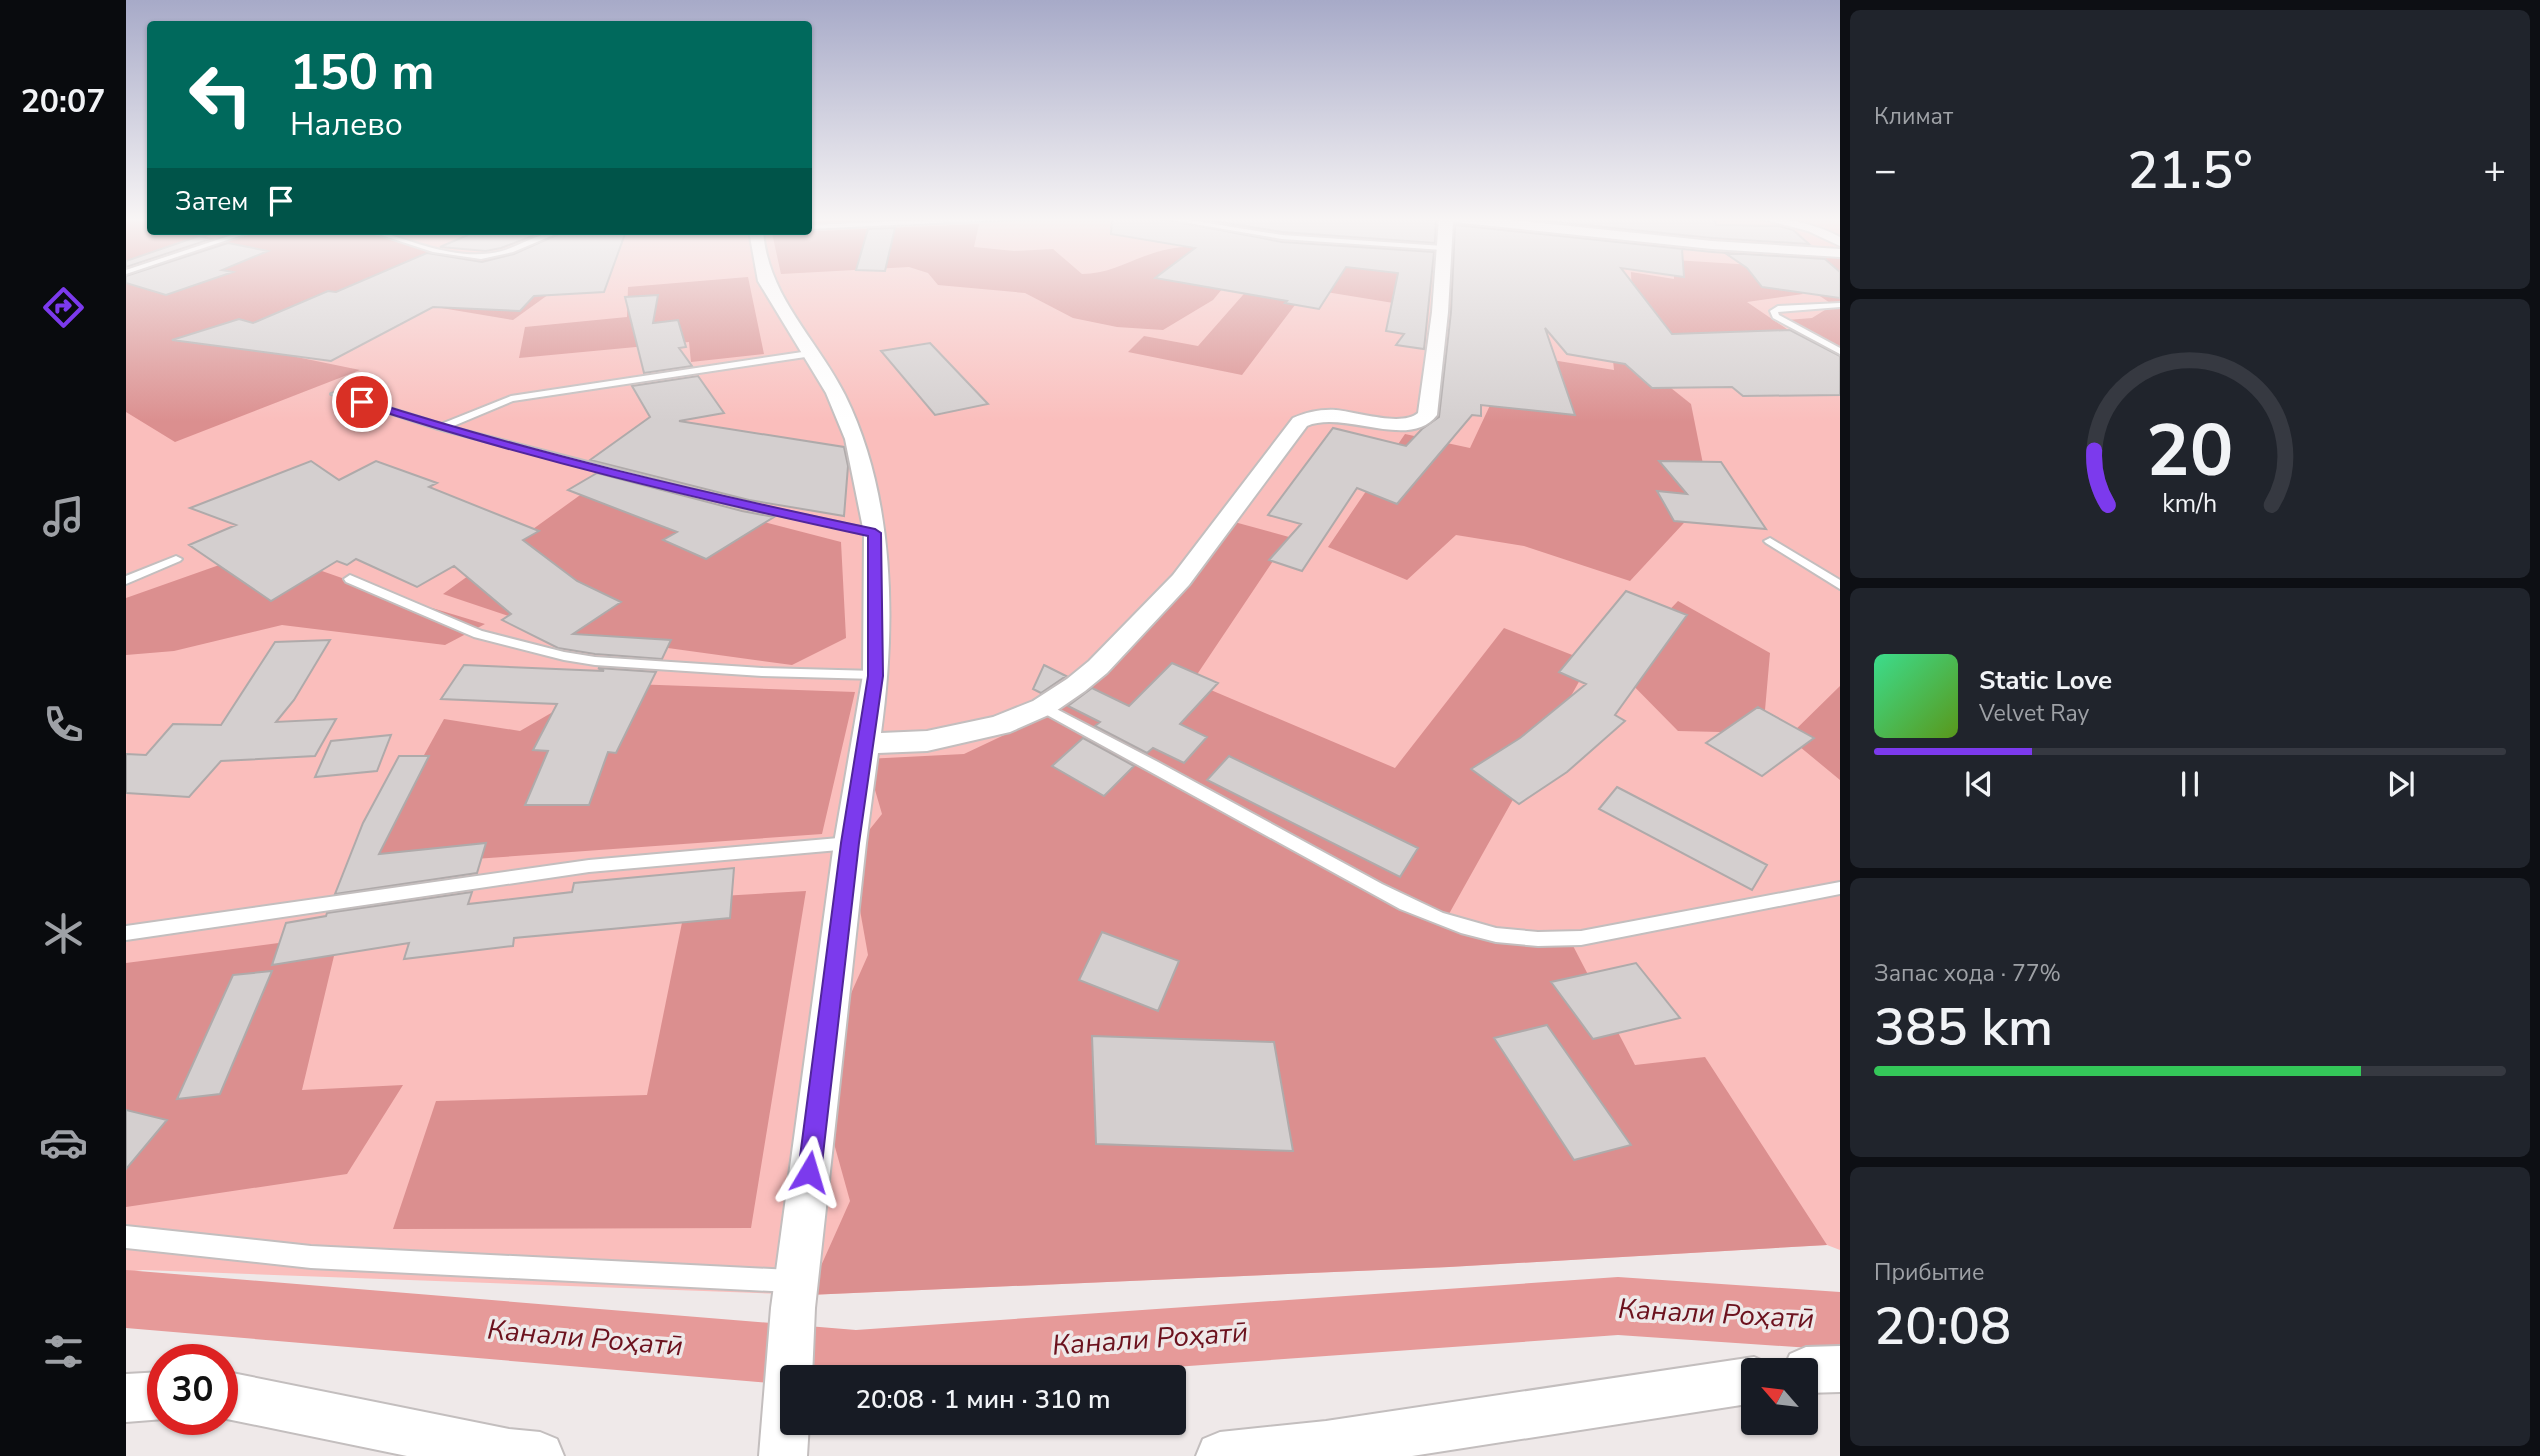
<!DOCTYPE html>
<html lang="ru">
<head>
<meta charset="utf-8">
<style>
  :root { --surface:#171b24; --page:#20242c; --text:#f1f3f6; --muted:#9ea1a6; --line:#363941; --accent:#7c3aed }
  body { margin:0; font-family:"Nunito Sans",sans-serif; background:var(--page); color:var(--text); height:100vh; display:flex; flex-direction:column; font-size:26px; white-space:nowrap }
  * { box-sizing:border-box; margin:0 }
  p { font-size:23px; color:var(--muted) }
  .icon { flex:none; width:38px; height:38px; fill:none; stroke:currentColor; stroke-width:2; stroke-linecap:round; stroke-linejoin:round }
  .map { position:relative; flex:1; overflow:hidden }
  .side { display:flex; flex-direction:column; gap:10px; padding:10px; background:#0d0f14; width:700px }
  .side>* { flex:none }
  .guide { position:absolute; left:21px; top:21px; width:665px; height:214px; border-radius:7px; box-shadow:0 2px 5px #0004; background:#00695c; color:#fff; overflow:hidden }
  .needle { width:46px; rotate:298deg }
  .tools { position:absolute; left:1615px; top:1358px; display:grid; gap:14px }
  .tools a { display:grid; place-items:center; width:77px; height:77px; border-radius:7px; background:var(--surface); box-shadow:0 2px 5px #0004; font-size:35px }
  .speed { position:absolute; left:21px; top:1344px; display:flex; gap:14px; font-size:35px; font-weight:700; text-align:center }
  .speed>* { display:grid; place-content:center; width:91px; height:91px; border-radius:50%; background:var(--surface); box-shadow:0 2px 5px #0004; line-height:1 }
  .speed .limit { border:10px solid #d22; background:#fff; color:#111 }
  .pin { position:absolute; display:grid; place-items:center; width:60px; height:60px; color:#fff; margin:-30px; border:4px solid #fff; border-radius:50%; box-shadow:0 2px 7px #0007 }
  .me { position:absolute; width:77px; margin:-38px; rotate:7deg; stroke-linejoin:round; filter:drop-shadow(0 0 5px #0008) }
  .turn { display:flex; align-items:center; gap:24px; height:147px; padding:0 28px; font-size:32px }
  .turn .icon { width:91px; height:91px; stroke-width:2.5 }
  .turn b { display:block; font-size:49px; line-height:60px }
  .then { display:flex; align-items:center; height:66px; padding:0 28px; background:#0003; gap:14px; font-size:26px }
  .big { font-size:52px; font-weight:600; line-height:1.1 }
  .side .widget { flex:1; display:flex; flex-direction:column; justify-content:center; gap:10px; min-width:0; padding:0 24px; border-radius:10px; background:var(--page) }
  .side .dial { align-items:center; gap:0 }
  .dial svg { height:182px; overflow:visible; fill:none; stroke:var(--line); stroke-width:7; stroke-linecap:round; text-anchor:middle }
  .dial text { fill:var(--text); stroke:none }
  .song { display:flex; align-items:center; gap:21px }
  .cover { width:84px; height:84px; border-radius:10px; background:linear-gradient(135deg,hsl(150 70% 55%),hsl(90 70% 35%)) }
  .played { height:7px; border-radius:4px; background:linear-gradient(90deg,var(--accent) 25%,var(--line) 25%) }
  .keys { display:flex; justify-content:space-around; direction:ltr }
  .heat { display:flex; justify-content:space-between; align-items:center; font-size:38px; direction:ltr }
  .charge { height:10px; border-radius:5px; background:linear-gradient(90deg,#34c759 77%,var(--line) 0) }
  .trip { position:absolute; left:654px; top:1365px; width:406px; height:70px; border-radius:7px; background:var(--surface); box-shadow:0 2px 5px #0004; font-weight:600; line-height:70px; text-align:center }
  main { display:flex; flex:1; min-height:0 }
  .dock { display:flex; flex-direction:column; width:126px; justify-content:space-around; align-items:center; background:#090b0e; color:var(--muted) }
  .dock .icon { width:49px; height:49px }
  .dock .selected { color:var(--accent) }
  .dock b { font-size:32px; color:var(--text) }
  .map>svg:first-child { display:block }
  .green { fill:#fabebc }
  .forest { fill:#db8f8f }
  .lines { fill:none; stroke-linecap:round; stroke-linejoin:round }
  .canal { fill:#e69a99; fill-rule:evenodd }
  .building { fill:#d4cfcf; stroke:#afaaaa; stroke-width:2 }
  .service-casing { stroke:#c3bebe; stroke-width:4 }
  .minor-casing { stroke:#c3bebe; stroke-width:4 }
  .service { fill:#fff; fill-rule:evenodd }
  .minor { fill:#fff; fill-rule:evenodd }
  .route { fill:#7c3aed; stroke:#51269a; stroke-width:2 }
  .labels { text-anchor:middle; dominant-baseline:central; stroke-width:7; stroke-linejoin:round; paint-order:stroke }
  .near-water-label { font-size:28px; font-style:italic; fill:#6c121e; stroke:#efe9e9 }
</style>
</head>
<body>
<main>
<nav class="dock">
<b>20:07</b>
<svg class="icon selected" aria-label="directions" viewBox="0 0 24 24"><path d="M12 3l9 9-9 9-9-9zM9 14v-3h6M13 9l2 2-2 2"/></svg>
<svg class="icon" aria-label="music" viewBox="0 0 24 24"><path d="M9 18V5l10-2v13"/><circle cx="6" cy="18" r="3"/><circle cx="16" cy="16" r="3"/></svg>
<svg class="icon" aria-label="phone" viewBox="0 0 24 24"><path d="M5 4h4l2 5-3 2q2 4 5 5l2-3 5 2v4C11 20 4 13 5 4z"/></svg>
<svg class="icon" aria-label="climate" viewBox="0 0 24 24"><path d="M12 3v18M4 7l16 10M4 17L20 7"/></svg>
<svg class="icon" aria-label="car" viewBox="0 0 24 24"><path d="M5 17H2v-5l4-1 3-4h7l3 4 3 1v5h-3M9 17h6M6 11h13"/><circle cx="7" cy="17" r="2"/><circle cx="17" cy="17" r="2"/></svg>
<svg class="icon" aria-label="filters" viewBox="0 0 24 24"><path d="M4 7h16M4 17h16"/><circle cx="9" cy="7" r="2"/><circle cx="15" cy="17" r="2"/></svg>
</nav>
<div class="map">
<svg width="1714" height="1456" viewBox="0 0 1714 1456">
  <rect width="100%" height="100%" fill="#efe9e9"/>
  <path class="green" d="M 0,218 L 24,218 L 24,231 L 682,231 L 683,218 L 1714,218 L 1714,1250 L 1701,1245 L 1323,1267 L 682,1295 L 17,1270 L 0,1272 Z"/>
  <path class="forest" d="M 0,218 L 24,218 L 24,231 L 99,231 L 0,261 Z
    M 683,218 L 899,218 L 683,225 Z
    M 1037,218 L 1318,218 L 1315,248 L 1305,248 L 1292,307 L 1188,290 L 1220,243 Z
    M 1334,218 L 1486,218 L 1554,227 L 1578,245 Z
    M 853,224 L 848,247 L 888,251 L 927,249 L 956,274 C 980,274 997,264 1019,256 C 1060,241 1082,246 1121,259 L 1087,300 L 1037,330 L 991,327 L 947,318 L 899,293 L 812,285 L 802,273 L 783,267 L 655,274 L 646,233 Z
    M 120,231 L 243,231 L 326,256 L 368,257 L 401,240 L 415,245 L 451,274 L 387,320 L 238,295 L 103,343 L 234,370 L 49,442 L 0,412 L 0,271 Z
    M 1161,245 L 1209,252 L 1116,375 L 1002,352 L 1018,336 L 1072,346 Z
    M 1648,255 L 1714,257 L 1714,349 L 1661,320 L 1686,318 L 1707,305 L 1643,261 Z
    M 1548,260 L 1643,266 L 1677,294 L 1621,302 L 1677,340 L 1540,384 L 1565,404 L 1581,484 L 1569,511 L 1504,581 L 1398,546 L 1330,535 L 1281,580 L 1202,547 L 1279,434 L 1344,448 L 1388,354 L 1488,370 L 1484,332 L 1506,301 L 1505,272 L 1548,279 Z
    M 622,277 L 638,354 L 565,362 L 563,342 L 393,358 L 399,327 L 501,317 L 502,287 Z
    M 475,480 L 715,542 L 720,638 L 666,665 L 433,633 L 317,594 Z
    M 1090,517 L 1163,537 L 1066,682 L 1269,768 L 1378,628 L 1464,662 L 1319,921 L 1444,940 L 1509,1065 L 1579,1057 L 1701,1245 L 1323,1267 L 682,1295 L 724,1201 L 689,1075 L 742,955 L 724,854 L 756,814 L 740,759 L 838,754 L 908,721 L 1041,582 Z
    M 136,550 L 273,598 L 359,624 L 319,645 L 156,625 L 48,651 L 0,655 L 0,598 Z
    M 1552,601 L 1644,653 L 1637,733 L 1552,731 L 1489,667 Z
    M 477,683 L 729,692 L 696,834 L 236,867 L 318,719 L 394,731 Z
    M 1714,686 L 1714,780 L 1662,737 Z
    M 680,891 L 625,1228 L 267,1229 L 310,1101 L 521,1095 L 561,898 Z
    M 213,935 L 176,1090 L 277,1085 L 221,1174 L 0,1207 L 0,963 Z"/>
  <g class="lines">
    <path class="canal" d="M 0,1270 L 730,1330 L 1492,1277 L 1714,1292 L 1714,1350 L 1492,1335 L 910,1377 L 667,1377 L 667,1385 L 0,1328 Z"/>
  </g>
  <path class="building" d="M 986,218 L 1031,218 L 1156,242 L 1308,252 L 1298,349 L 1270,345 L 1278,334 L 1260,331 L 1272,273 L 1220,267 L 1193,309 L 1159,303 L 1161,301 L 1029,278 L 1069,248 L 985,234 Z
    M 1070,218 L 1290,218 L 1310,220 L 1309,243 L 1156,232 Z
    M 1588,218 L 1590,225 L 1652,226 L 1667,230 L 1683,244 L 1586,238 L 1400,219 Z
    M 1329,225 L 1586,252 L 1699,259 L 1714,272 L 1714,298 L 1636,287 L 1621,268 L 1599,253 L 1556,249 L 1558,277 L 1495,268 L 1546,334 L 1664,330 L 1714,356 L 1714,395 L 1617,396 L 1606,387 L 1526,388 L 1499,364 L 1441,354 L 1419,328 L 1449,415 L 1355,405 L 1355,416 L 1346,415 L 1271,504 L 1231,488 L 1176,571 L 1143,560 L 1175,524 L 1142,515 L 1207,428 L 1280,446 L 1296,429 L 1313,417 L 1325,312 Z
    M 769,228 L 759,271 L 730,270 L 742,229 Z
    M 351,231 L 420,231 L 375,248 L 360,251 L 314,247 Z
    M 439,231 L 500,231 L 478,292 L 408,296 L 394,311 L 307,307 L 205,361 L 46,340 L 113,319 L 127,323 L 202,291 L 210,292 L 301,253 L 356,262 L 388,254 Z
    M 73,236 L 85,239 L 0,267 L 0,261 Z
    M 102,243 L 142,251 L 96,270 L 107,272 L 40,295 L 0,283 L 0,276 Z
    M 532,295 L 527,323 L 552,320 L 560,347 L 553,348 L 566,366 L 518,373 L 499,297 Z
    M 804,343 L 862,404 L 809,415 L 755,351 Z
    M 572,376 L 598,413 L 553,421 L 718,447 L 722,466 L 718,516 L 623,500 L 464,460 L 524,417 L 506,386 Z
    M 185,461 L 213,480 L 250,461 L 311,483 L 303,487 L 413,531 L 397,540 L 451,581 L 495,602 L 447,634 L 545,640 L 536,659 L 469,654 L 432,648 L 376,620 L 385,614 L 328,566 L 291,587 L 230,559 L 221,565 L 211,561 L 145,601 L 63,545 L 110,525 L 64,508 Z
    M 1533,461 L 1595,462 L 1640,529 L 1548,521 L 1531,491 L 1561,494 Z
    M 471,473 L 616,511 L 648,517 L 580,559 L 537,540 L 551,532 L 442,490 Z
    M 1500,591 L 1561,615 L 1489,715 L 1499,721 L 1441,772 L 1393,804 L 1345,769 L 1394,738 L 1460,684 L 1433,672 Z
    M 204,640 L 168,700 L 150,722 L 210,719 L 189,756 L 95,761 L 63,797 L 0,793 L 0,754 L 20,755 L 47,724 L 95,725 L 149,642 Z
    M 1046,663 L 1092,683 L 1054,724 L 1081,737 L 1058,763 L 1027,748 L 1021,753 L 969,726 L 974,722 L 942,706 L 966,688 L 1003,706 Z
    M 338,665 L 478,671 L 472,668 L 530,672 L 490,753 L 482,752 L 463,805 L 399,805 L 422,751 L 407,750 L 431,704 L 315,699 Z
    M 918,665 L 940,676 L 915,693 L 907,689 Z
    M 1632,707 L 1688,738 L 1636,776 L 1580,743 Z
    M 265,735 L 251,771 L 189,777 L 205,741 Z
    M 957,738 L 1008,766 L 978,796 L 926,766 Z
    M 273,756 L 303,756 L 253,854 L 360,843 L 351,873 L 209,894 L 237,823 Z
    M 1103,756 L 1292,848 L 1274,877 L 1081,780 Z
    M 1491,787 L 1641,865 L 1626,890 L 1473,809 Z
    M 608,868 L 604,918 L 388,938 L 387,946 L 278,959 L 283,943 L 146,965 L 160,923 L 200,916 L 201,913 L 346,892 L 342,904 L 446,892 L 448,883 Z
    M 976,932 L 1053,961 L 1032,1011 L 953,980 Z
    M 1510,963 L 1554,1018 L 1467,1039 L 1425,982 Z
    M 146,971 L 94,1094 L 51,1099 L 107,975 Z
    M 1421,1025 L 1505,1145 L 1448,1160 L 1368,1038 Z
    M 966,1036 L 1148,1042 L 1167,1151 L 970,1144 Z
    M 0,1110 L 41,1120 L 0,1169 Z"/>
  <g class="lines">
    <defs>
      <path id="service" d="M 853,218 L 919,218 L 682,229 L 682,225 Z
        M 1033,218 L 1051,218 L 1156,235 L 1317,246 L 1321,248 L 1317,250 L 1156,239 Z
        M 118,231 L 128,231 L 0,274 L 0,270 Z
        M 243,231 L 253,231 C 290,243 336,262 376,251 C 396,245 416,231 437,231 L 387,252 L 355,259 L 307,252 Z
        M 1714,303 L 1714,307 L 1652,312 L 1653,315 L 1714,348 L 1714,354 L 1647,318 L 1644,311 L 1652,306 Z
        M 683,351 L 686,352 L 686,356 L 387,401 L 325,427 L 622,503 L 753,531 L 753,535 L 617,508 L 312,429 L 205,394 L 213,392 L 315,424 L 385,396 Z
        M 1644,538 L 1714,580 L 1714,589 L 1640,543 L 1638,541 Z
        M 50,556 L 56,559 L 54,561 L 0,584 L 0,576 Z
        M 224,575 L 356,631 L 438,652 L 469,657 L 636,668 L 750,671 L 757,675 L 750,679 L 636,676 L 469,665 L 438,660 L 348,637 L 220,582 L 218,579 Z
        M 917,702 L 1032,762 L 1256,884 L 1317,913 L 1370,928 L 1412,932 L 1455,931 L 1714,882 L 1714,894 L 1455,945 L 1412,946 L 1370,942 L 1335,933 L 1274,909 L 912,710 L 910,707 L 912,704 Z
        M 724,837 L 730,839 L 732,843 L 730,847 L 724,849 L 463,872 L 0,940 L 0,926 L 463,860 Z
        M 0,1226 L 185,1246 L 665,1270 L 673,1273 L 676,1281 L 673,1289 L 665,1292 L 185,1268 L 0,1248 Z"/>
      <path id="minor" d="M 1313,218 L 1368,218 L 1586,241 L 1714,249 L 1714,257 L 1586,249 L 1327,222 L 1322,312 L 1311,415 C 1284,451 1218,410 1181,426 L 1063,585 L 981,673 L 959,691 L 927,713 L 884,732 L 801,751 L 752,753 L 740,843 L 689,1308 L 686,1377 L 667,1377 L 667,1423 L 683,1423 L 681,1456 L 633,1456 L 645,1308 L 708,843 L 737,675 L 738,533 L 719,439 L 700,393 L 632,281 L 623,231 L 637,231 C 642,297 691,339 719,395 C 769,496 770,624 755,733 L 801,731 L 867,717 L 907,701 L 941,679 L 963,661 L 1047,575 L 1167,418 C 1181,412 1195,409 1210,410 C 1231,412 1276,427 1292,413 L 1306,312 Z
        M 1632,218 C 1662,218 1686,223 1714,237 L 1714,246 L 1682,231 Z
        M 1714,1346 L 1714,1392 L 1680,1393 L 1680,1370 L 1657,1370 L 1664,1354 L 1680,1347 Z
        M 1628,1357 L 1644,1364 L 1647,1370 L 1628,1370 L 1628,1403 L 1286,1456 L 1070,1456 L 1077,1439 L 1094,1432 L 1200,1421 Z
        M 96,1371 L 383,1429 L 414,1432 L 431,1439 L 438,1456 L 281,1456 L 96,1418 Z
        M 37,1372 L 38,1419 L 0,1422 L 0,1374 Z"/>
    </defs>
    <use href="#service" class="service-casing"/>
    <use href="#minor" class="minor-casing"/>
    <use href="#service" class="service"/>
    <use href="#minor" class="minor"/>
  </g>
  <linearGradient id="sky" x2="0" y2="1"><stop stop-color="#a7aac8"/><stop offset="0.52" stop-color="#f8f5f5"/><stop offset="1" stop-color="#f8f5f5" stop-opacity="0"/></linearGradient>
  <rect width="1714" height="422" fill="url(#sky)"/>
  <path class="route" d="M 233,400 L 240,400 C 407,453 578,493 749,529 L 755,533 L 757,676 L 733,843 L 695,1172 L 692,1180 L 683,1183 L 675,1180 L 672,1172 L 715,843 L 742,676 L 742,536 C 571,499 399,458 233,404 Z"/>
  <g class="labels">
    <g class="near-water-label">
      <text transform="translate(1590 1314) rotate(3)">Канали Роҳатӣ</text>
      <text transform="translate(459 1338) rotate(5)">Канали Роҳатӣ</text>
      <text transform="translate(1024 1339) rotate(-4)">Канали Роҳатӣ</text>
    </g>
  </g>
</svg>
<div class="tools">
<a><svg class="needle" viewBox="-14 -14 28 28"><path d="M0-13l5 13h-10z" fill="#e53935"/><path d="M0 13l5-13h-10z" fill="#9ea1a6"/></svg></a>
</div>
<div class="speed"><div class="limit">30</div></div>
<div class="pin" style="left:236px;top:402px;background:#d93025"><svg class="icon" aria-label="arrive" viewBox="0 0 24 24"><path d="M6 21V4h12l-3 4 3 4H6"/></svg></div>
<svg class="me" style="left:683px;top:1172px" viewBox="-20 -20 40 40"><path d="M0-17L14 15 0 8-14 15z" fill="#7c3aed" stroke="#fff" stroke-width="4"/></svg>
<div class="trip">20:08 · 1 мин · 310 m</div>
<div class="guide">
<div class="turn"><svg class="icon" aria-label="left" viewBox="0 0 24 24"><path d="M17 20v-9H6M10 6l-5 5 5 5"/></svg><div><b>150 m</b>Налево</div></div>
<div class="then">Затем<svg class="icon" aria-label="arrive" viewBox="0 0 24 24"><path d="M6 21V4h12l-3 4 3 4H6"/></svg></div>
</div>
</div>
<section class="side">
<div class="widget"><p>Климат</p>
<div class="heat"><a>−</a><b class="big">21.5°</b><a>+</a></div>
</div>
<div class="widget dial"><svg viewBox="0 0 100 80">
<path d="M14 69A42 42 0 1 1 86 69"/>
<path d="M14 69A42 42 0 0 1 8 45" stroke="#7c3aed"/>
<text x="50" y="56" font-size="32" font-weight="700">20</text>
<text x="50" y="72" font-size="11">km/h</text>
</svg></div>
<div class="widget">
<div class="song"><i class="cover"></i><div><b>Static Love</b><p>Velvet Ray</p></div></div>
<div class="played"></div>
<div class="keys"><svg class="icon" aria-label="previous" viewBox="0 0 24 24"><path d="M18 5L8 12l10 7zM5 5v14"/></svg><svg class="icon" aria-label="pause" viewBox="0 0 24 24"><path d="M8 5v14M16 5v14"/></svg><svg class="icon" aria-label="next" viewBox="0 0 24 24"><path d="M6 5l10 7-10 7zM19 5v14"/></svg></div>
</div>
<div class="widget"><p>Запас хода · 77%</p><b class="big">385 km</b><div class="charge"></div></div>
<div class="widget"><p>Прибытие</p><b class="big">20:08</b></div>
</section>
</main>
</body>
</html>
